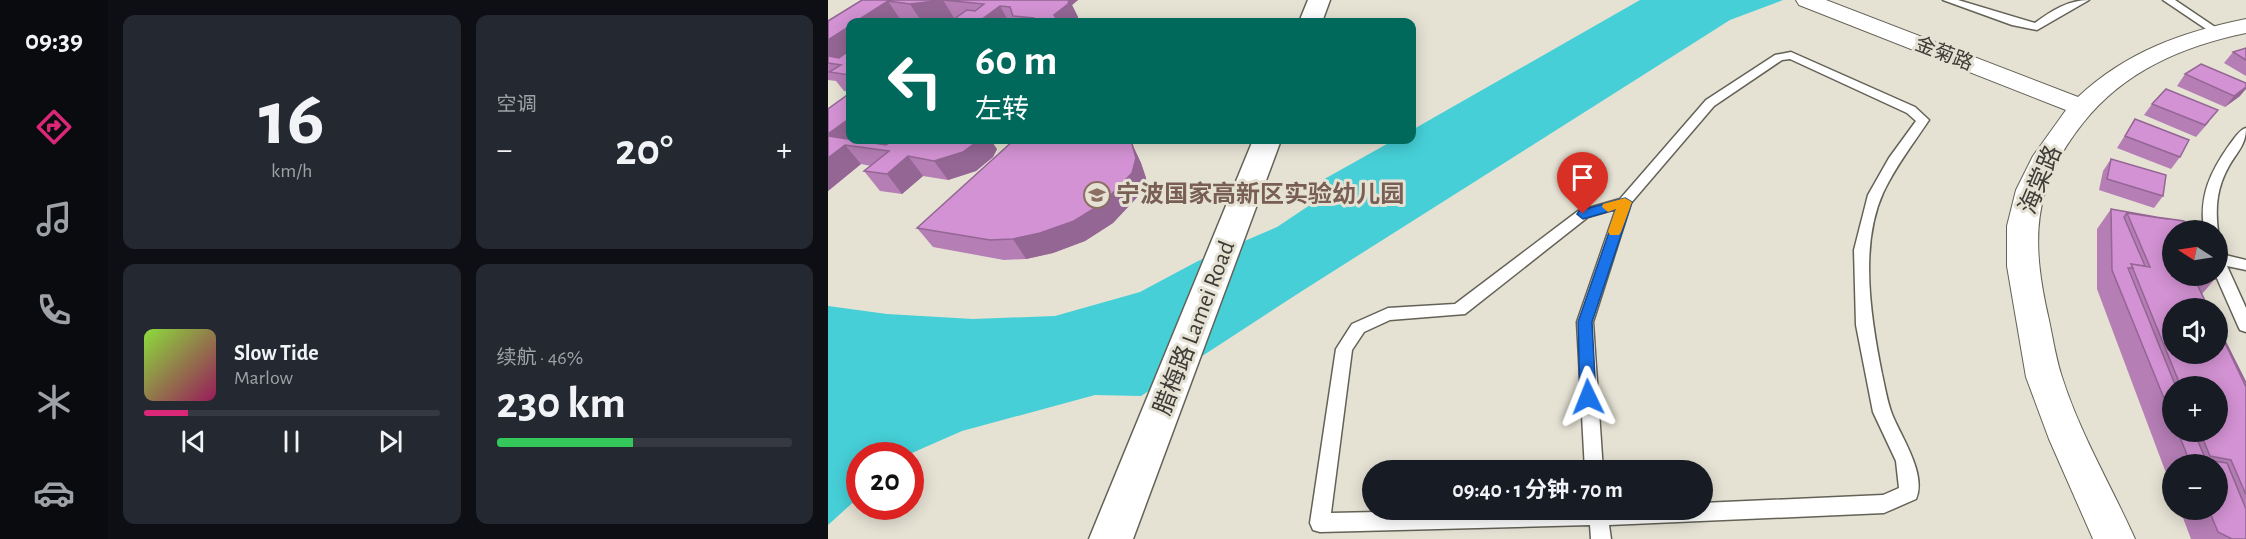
<!DOCTYPE html>
<html lang="zh">
<head>
<meta charset="utf-8">
<style>
  :root { --surface:#171b24; --page:#242831; --text:#f1f3f6; --muted:#9ea1a6; --line:#363941; --accent:#db2777 }
  body { margin:0; font-family:"Alegreya Sans","Noto Sans SC",sans-serif; background:var(--page); color:var(--text); height:100vh; display:flex; flex-direction:column; font-size:22px; white-space:nowrap }
  * { box-sizing:border-box; margin:0 }
  p { font-size:20px; color:var(--muted) }
  .icon { flex:none; width:33px; height:33px; fill:none; stroke:currentColor; stroke-width:2; stroke-linecap:round; stroke-linejoin:round }
  .map { position:relative; flex:1; overflow:hidden }
  .details { display:flex; flex-direction:column; gap:15px; padding:15px; background:#0d0f14; width:720px }
  .details>* { flex:none }
  .guide { position:absolute; left:18px; top:18px; width:570px; height:126px; border-radius:12px; box-shadow:0 3px 15px #0003; background:#00695c; color:#fff; overflow:hidden }
  .needle { width:39px; rotate:282deg }
  .fabs { position:absolute; left:1334px; top:220px; display:grid; gap:12px }
  .fabs a { display:grid; place-items:center; width:66px; height:66px; border-radius:50%; background:var(--surface); box-shadow:0 3px 15px #0003; font-size:30px }
  .speed { position:absolute; left:18px; top:442px; display:flex; gap:12px; font-size:30px; font-weight:700; text-align:center }
  .speed>* { display:grid; place-content:center; width:78px; height:78px; border-radius:50%; background:var(--surface); box-shadow:0 3px 15px #0003; line-height:1 }
  .speed .limit { border:9px solid #d22; background:#fff; color:#111 }
  .pin { position:absolute; display:grid; place-items:center; width:51px; height:51px; color:#fff; margin:-62px -26px; border-radius:50% 50% 50% 0; rotate:-45deg; box-shadow:0 0 6px #0007 }
  .pin .icon { rotate:45deg }
  .me { position:absolute; width:66px; margin:-33px; rotate:358deg; stroke-linejoin:round; filter:drop-shadow(0 0 4px #0008) }
  .turn { display:flex; align-items:center; gap:21px; height:126px; padding:0 30px; font-size:27px }
  .turn .icon { width:78px; height:78px; stroke-width:2.5 }
  .turn b { display:block; font-size:42px; line-height:51px }
  .big { font-size:45px; font-weight:700; line-height:1.1 }
  .details .card { flex:1; display:flex; flex-direction:column; justify-content:center; gap:9px; min-width:0; padding:0 21px; border-radius:12px; background:var(--page) }
  .details .dial { align-items:center; gap:0 }
  .dial b { font-size:78px; line-height:1 }
  .song { display:flex; align-items:center; gap:18px }
  .cover { width:72px; height:72px; border-radius:9px; background:linear-gradient(135deg,hsl(90 70% 55%),hsl(330 70% 35%)) }
  .played { height:6px; border-radius:3px; background:linear-gradient(90deg,var(--accent) 15%,var(--line) 15%) }
  .keys { display:flex; justify-content:space-around; direction:ltr }
  .heat { display:flex; justify-content:space-between; align-items:center; font-size:33px; direction:ltr }
  .charge { height:9px; border-radius:4px; background:linear-gradient(90deg,#34c759 46%,var(--line) 0) }
  .details .tiles { flex:1; display:grid; gap:15px; grid-template-columns:repeat(2,1fr) }
  .trip { position:absolute; left:534px; top:460px; width:351px; height:60px; border-radius:30px; background:var(--surface); box-shadow:0 3px 15px #0003; font-weight:700; line-height:60px; text-align:center }
  main { display:flex; flex:1; min-height:0 }
  .menu { display:flex; flex-direction:column; width:108px; justify-content:space-around; align-items:center; background:#090b0e; color:var(--muted) }
  .menu .icon { width:42px; height:42px }
  .menu .active { color:var(--accent) }
  .menu b { font-size:27px; color:var(--text) }
  .map>svg:first-child { display:block }
  .water { fill:#46cfd7 }
  .lines { fill:none; stroke-linecap:round; stroke-linejoin:round }
  .service-casing { stroke:#646256; stroke-width:3 }
  .minor-casing { stroke:#646256; stroke-width:2 }
  .tertiary-casing { stroke:#646256; stroke-width:3 }
  .service { fill:#fff; fill-rule:evenodd }
  .minor { fill:#fff; fill-rule:evenodd }
  .tertiary { fill:#fff; fill-rule:evenodd }
  .wall { fill:#b57eb5; fill-rule:evenodd }
  .shaded-wall { fill:#946694 }
  .building { fill:#d392d3; stroke:#946694; stroke-width:1.5 }
  .route { fill:#1a73e8; stroke:#114b97; stroke-width:1.5 }
  .slow { fill:#f59e0b }
  .labels { text-anchor:middle; dominant-baseline:central; stroke-width:6; stroke-linejoin:round; paint-order:stroke }
  .far-street-label { font-size:20px; fill:#3e3c37; stroke:#e5e2d4 }
  .street-label { font-size:24px; fill:#3e3c37; stroke:#e5e2d4 }
  .education-label { font-size:24px; font-weight:bold; fill:#785e54; stroke:#e5e2d4; text-anchor:start }
</style>
</head>
<body>
<main>
<nav class="menu">
<b>09:39</b>
<svg class="icon active" aria-label="directions" viewBox="0 0 24 24"><path d="M12 3l9 9-9 9-9-9zM9 14v-3h6M13 9l2 2-2 2"/></svg>
<svg class="icon" aria-label="music" viewBox="0 0 24 24"><path d="M9 18V5l10-2v13"/><circle cx="6" cy="18" r="3"/><circle cx="16" cy="16" r="3"/></svg>
<svg class="icon" aria-label="phone" viewBox="0 0 24 24"><path d="M5 4h4l2 5-3 2q2 4 5 5l2-3 5 2v4C11 20 4 13 5 4z"/></svg>
<svg class="icon" aria-label="climate" viewBox="0 0 24 24"><path d="M12 3v18M4 7l16 10M4 17L20 7"/></svg>
<svg class="icon" aria-label="car" viewBox="0 0 24 24"><path d="M5 17H2v-5l4-1 3-4h7l3 4 3 1v5h-3M9 17h6M6 11h13"/><circle cx="7" cy="17" r="2"/><circle cx="17" cy="17" r="2"/></svg>
</nav>
<section class="details">
<div class="tiles">
<div class="card dial"><b>16</b><p>km/h</p></div>
<div class="card"><p>空调</p>
<div class="heat"><a>−</a><b class="big">20°</b><a>+</a></div>
</div>
<div class="card">
<div class="song"><i class="cover"></i><div><b>Slow Tide</b><p>Marlow</p></div></div>
<div class="played"></div>
<div class="keys"><svg class="icon" aria-label="previous" viewBox="0 0 24 24"><path d="M18 5L8 12l10 7zM5 5v14"/></svg><svg class="icon" aria-label="pause" viewBox="0 0 24 24"><path d="M8 5v14M16 5v14"/></svg><svg class="icon" aria-label="next" viewBox="0 0 24 24"><path d="M6 5l10 7-10 7zM19 5v14"/></svg></div>
</div>
<div class="card"><p>续航 · 46%</p><b class="big">230 km</b><div class="charge"></div></div>
</div>
</section>
<div class="map">
<svg width="1418" height="539" viewBox="0 0 1418 539">
  <rect width="100%" height="100%" fill="#e5e2d4"/>
  <path class="water" d="M 812,0 L 955,0 L 902,20 L 474,291 L 313,396 L 267,395 L 134,431 L 77,456 L 32,456 L 31,497 L 0,525 L 0,306 L 59,314 L 145,319 L 227,316 L 312,292 L 370,261 L 449,227 L 503,191 L 491,182 L 566,140 L 584,140 L 584,130 Z"/>
  <g class="lines">
    <defs>
      <path id="service" d="M 1115,0 L 1130,0 L 1207,23 C 1223,11 1240,0 1261,0 L 1209,30 L 1184,25 Z
        M 1335,0 L 1347,0 L 1393,31 L 1384,33 Z
        M 963,52 L 1087,107 L 1101,120 C 1085,144 1067,167 1055,193 C 1031,246 1043,319 1054,374 C 1057,387 1059,401 1064,414 C 1073,437 1099,474 1088,499 L 1056,513 L 781,525 L 783,539 L 763,539 L 762,525 L 492,532 L 485,530 L 482,523 L 508,349 L 524,324 L 560,308 L 627,304 L 750,211 L 792,199 L 878,100 L 947,55 ZM 962,59 L 1079,113 L 1088,121 L 1061,158 L 1040,195 L 1026,250 L 1028,325 L 1045,412 L 1068,461 L 1071,488 L 1055,495 L 874,503 L 874,510 L 642,510 L 503,513 L 524,350 L 536,332 L 562,320 L 637,314 L 760,217 L 788,209 L 749,322 L 757,471 L 775,471 L 765,322 L 803,203 L 886,106 L 954,60 Z
        M 1418,128 C 1418,145 1409,152 1401,166 C 1389,187 1387,207 1390,231 L 1389,233 L 1389,231 L 1376,231 C 1371,196 1382,172 1402,144 C 1407,138 1411,130 1418,128 Z
        M 1389,253 L 1418,260 L 1418,270 L 1399,266 L 1418,308 L 1418,332 L 1412,330 L 1410,326 L 1388,276 Z"/>
      <path id="minor" d="M 968,0 L 998,0 L 1250,97 C 1298,52 1354,32 1418,19 L 1418,33 C 1355,46 1296,71 1255,123 C 1203,188 1203,242 1221,320 C 1225,339 1228,359 1234,377 C 1252,434 1283,485 1307,539 L 1265,539 L 1221,439 L 1198,377 L 1179,266 L 1179,226 L 1188,190 L 1205,156 L 1238,110 L 971,5 Z"/>
      <path id="tertiary" d="M 480,0 L 502,0 L 494,22 L 471,22 Z
        M 425,140 L 453,140 L 305,539 L 261,539 Z"/>
    </defs>
    <use href="#service" class="service-casing"/>
    <use href="#minor" class="minor-casing"/>
    <use href="#tertiary" class="tertiary-casing"/>
    <use href="#service" class="service"/>
    <use href="#minor" class="minor"/>
    <use href="#tertiary" class="tertiary"/>
  </g>
  <path class="wall" d="M 34,0 L 250,0 L 244,5 L 250,17 L 249,22 L 122,22 L 128,19 L 126,18 L 94,22 L 72,19 L 22,22 L 22,92 L 16,91 L 8,81 L 0,80 L 0,21 Z
    M 1418,48 L 1418,76 L 1396,63 L 1405,52 Z
    M 1357,74 L 1412,96 L 1397,107 L 1349,86 Z
    M 1324,104 L 1381,122 L 1368,137 L 1316,115 Z
    M 0,109 L 22,140 L 34,140 L 33,141 L 58,145 L 169,149 L 165,157 L 148,171 L 120,180 L 95,176 L 74,194 L 52,191 L 36,171 L 43,166 L 33,164 L 0,191 Z
    M 1307,119 L 1352,157 L 1343,169 L 1289,148 Z
    M 304,144 L 313,163 L 318,178 L 314,192 L 285,223 L 257,241 L 225,253 L 198,259 L 176,260 L 105,247 L 89,228 Z
    M 1283,159 L 1335,196 L 1326,208 L 1271,190 L 1275,171 Z
    M 1283,209 L 1339,219 L 1344,276 L 1385,276 L 1387,279 L 1374,294 L 1418,383 L 1418,539 L 1363,539 L 1352,510 L 1389,510 L 1389,465 L 1344,465 L 1344,489 L 1269,289 L 1269,229 ZM 1344,387 L 1389,387 L 1389,432 L 1344,432 Z"/>
  <path class="shaded-wall" d="M 115,0 L 126,18 L 94,22 L 82,4 Z
    M 231,0 L 250,0 L 244,5 L 250,17 L 249,22 L 229,22 L 226,15 Z
    M 60,1 L 72,19 L 68,22 L 27,22 Z
    M 172,6 L 181,22 L 150,22 Z
    M 22,26 L 22,53 L 0,63 L 0,40 Z
    M 1418,87 L 1418,89 L 1412,96 L 1397,107 L 1406,96 Z
    M 22,118 L 22,140 L 34,140 L 26,146 L 17,145 L 33,164 L 0,191 L 0,134 Z
    M 151,140 L 163,140 L 169,149 L 165,157 L 148,171 L 120,180 L 106,161 Z
    M 304,144 L 313,163 L 318,178 L 314,192 L 285,223 L 257,241 L 225,253 L 198,259 L 185,239 Z
    M 80,156 L 95,176 L 74,194 L 59,174 Z"/>
  <path class="building" d="M 34,0 L 241,0 L 240,4 L 226,15 L 230,22 L 208,22 L 206,18 L 185,16 L 182,7 L 172,6 L 150,22 L 122,22 L 139,10 L 147,11 L 156,4 L 115,0 L 82,4 L 60,1 L 27,22 L 22,22 L 22,26 L 0,40 L 0,21 Z
    M 1418,48 L 1418,60 L 1405,52 Z
    M 22,50 L 22,75 L 1,72 L 13,65 L 0,63 L 0,56 L 11,58 Z
    M 1373,64 L 1418,83 L 1418,87 L 1406,96 L 1357,74 Z
    M 1338,89 L 1390,110 L 1377,125 L 1324,104 Z
    M 22,93 L 22,118 L 0,134 L 0,109 Z
    M 1307,119 L 1361,140 L 1352,157 L 1297,136 Z
    M 0,136 L 58,145 L 65,140 L 151,140 L 135,152 L 106,161 L 80,156 L 59,174 L 36,171 L 61,151 L 17,145 L 0,158 Z
    M 186,140 L 300,140 L 304,144 L 308,158 L 304,173 L 275,203 L 246,221 L 212,233 L 185,239 L 162,240 L 89,228 Z
    M 1283,159 L 1338,175 L 1335,196 L 1279,179 Z
    M 1283,209 L 1339,219 L 1299,213 L 1296,217 L 1317,266 L 1303,264 L 1305,268 L 1300,268 L 1348,387 L 1344,387 L 1344,418 L 1284,270 Z
    M 1299,213 L 1356,221 L 1361,231 L 1344,231 L 1344,276 L 1365,276 L 1381,309 L 1344,309 L 1344,354 L 1389,354 L 1389,326 L 1418,387 L 1418,495 L 1403,460 L 1382,456 L 1372,432 L 1389,432 L 1389,387 L 1353,387 L 1303,264 L 1322,267 Z
    M 1357,222 L 1358,222 L 1363,231 L 1361,231 Z
    M 1378,276 L 1385,276 L 1387,279 L 1379,278 Z
    M 1389,325 L 1418,383 L 1418,387 L 1389,326 Z
    M 1350,432 L 1366,432 L 1378,460 L 1399,463 L 1418,509 L 1418,539 L 1404,539 L 1390,532 L 1381,510 L 1389,510 L 1389,465 L 1363,465 Z"/>
  <path class="route" d="M 797,198 L 804,202 L 764,322 L 768,397 L 760,404 L 752,397 L 750,322 L 789,209 L 755,219 L 749,214 L 751,211 Z"/>
  <path class="slow" d="M 797,198 L 804,202 L 793,232 L 791,235 L 782,235 L 780,232 L 788,209 L 780,212 L 774,207 L 775,204 Z"/>
  <defs>
    <symbol id="school-ring" viewBox="-11 -11 22 22"><circle r="9.5" fill="#e5e2d4" stroke="#8d6e63" stroke-width="1.5"/><path d="M0-5L7-2L0 1L-7-2ZM-4 1L0 2.5L4 1V4Q0 6-4 4Z" fill="#8d6e63"/></symbol>
  </defs>
  <g fill-rule="evenodd">
    <use href="#school-ring" x="254" y="180" width="30" height="30"/>
  </g>
  <g class="labels">
    <g class="far-street-label">
      <text transform="translate(1116 54) rotate(21)">金菊路</text>
    </g>
    <g class="street-label">
      <text transform="translate(1213 180) rotate(-67)">海棠路</text>
      <text transform="translate(367 328) rotate(-69)">腊梅路 Lamei Road</text>
    </g>
    <g class="education-label">
      <text x="288" y="195">宁波国家高新区实验幼儿园</text>
    </g>
  </g>
</svg>
<div class="fabs">
<a><svg class="needle" viewBox="-14 -14 28 28"><path d="M0-13l5 13h-10z" fill="#e53935"/><path d="M0 13l5-13h-10z" fill="#9ea1a6"/></svg></a>
<a><svg class="icon" aria-label="sound" viewBox="0 0 24 24"><path d="M4 9h4l5-4v14l-5-4H4zM17 9q2 3 0 6"/></svg></a>
<a>+</a>
<a>−</a>
</div>
<div class="speed"><div class="limit">20</div></div>
<div class="pin" style="left:755px;top:214px;background:#d93025"><svg class="icon" aria-label="arrive" viewBox="0 0 24 24"><path d="M6 21V4h12l-3 4 3 4H6"/></svg></div>
<svg class="me" style="left:760px;top:397px" viewBox="-20 -20 40 40"><path d="M0-17L14 15 0 8-14 15z" fill="#1a73e8" stroke="#fff" stroke-width="4"/></svg>
<div class="trip">09:40 · 1 分钟 · 70 m</div>
<div class="guide">
<div class="turn"><svg class="icon" aria-label="left" viewBox="0 0 24 24"><path d="M17 20v-9H6M10 6l-5 5 5 5"/></svg><div><b>60 m</b>左转</div></div>
</div>
</div>
</main>
</body>
</html>
